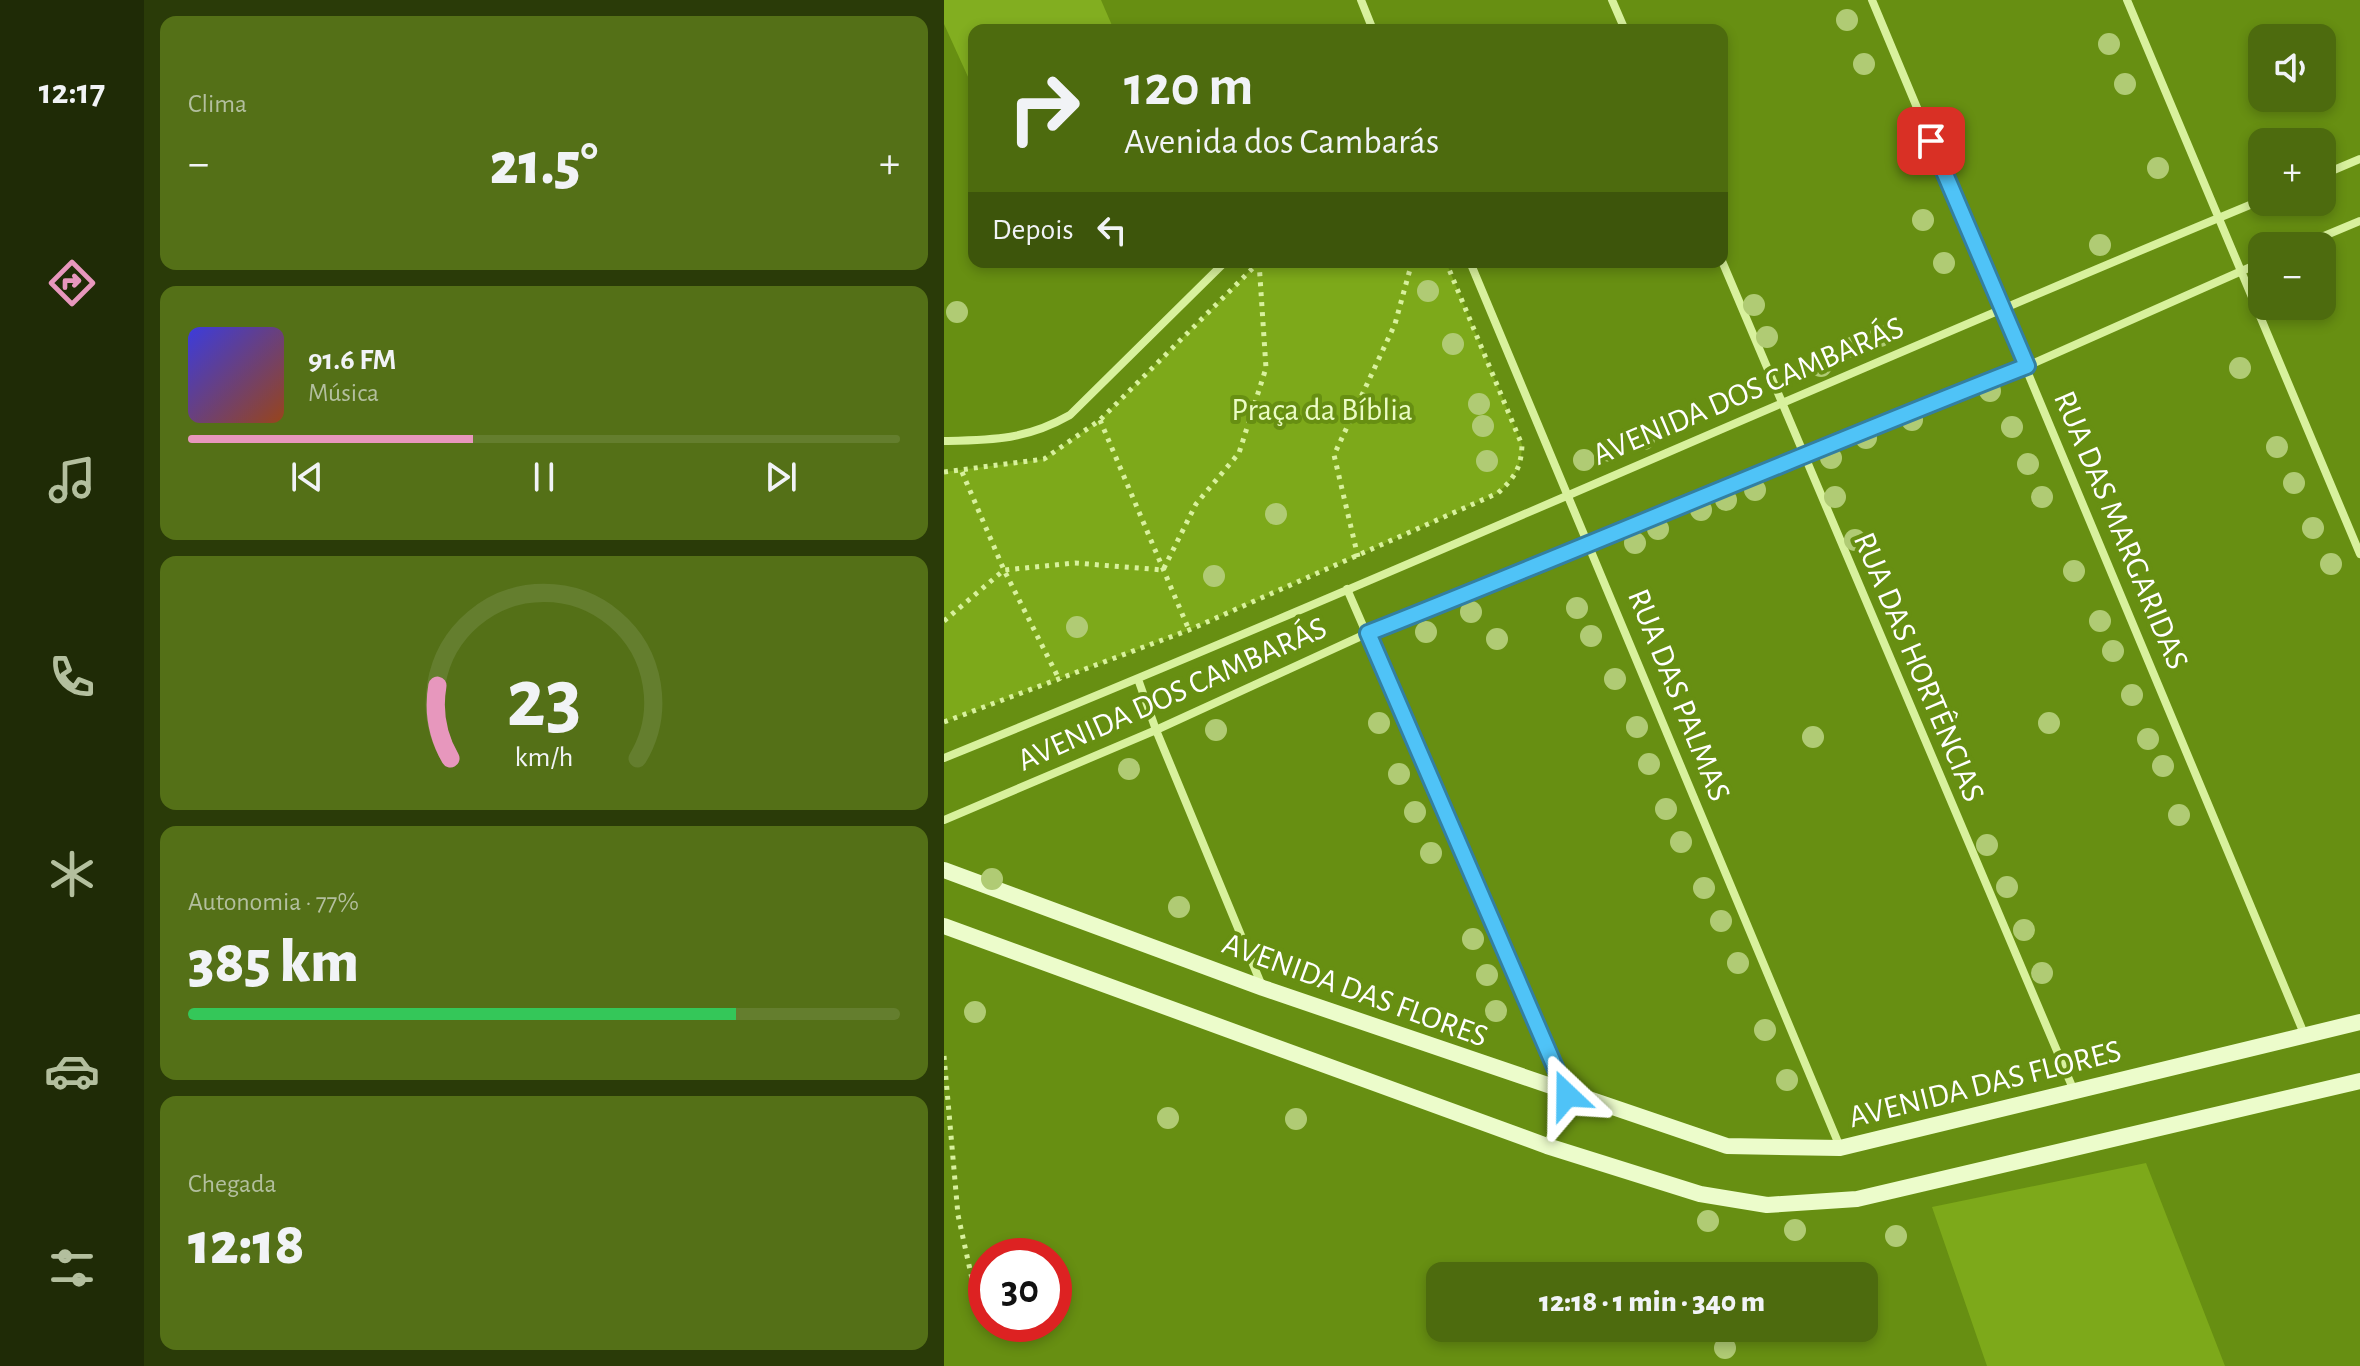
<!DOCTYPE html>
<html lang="pt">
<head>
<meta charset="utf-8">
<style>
  :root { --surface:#4d6b0e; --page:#547017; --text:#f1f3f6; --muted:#b3bf9e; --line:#647e2e; --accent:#e797bd }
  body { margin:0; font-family:"Alegreya Sans",sans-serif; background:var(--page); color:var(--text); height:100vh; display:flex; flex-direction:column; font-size:30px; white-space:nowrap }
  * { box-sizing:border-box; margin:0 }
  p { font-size:26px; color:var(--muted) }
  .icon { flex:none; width:44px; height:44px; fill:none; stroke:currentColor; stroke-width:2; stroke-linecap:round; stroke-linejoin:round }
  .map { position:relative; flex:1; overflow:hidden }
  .drawer { display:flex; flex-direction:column; gap:16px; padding:16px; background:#2a3b08; width:800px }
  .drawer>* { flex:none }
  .hud { position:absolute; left:24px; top:24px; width:760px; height:244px; border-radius:16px; box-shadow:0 4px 12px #0003; background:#4d6b0e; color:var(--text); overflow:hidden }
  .fabs { position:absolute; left:1304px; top:24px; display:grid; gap:16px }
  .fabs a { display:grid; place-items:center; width:88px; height:88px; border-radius:16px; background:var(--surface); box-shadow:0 4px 12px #0003; font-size:40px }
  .speed { position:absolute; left:24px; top:1238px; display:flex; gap:16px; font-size:40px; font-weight:700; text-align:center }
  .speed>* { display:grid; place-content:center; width:104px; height:104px; border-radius:50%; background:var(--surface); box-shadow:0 4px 12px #0003; line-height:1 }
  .speed .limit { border:12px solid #d22; background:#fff; color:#111 }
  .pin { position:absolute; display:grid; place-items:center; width:68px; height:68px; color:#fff; margin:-34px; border-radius:16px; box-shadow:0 4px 12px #0006 }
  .me { position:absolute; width:88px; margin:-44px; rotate:337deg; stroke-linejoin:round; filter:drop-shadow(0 0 6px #0008) }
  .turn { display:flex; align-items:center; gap:28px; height:168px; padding:0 24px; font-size:36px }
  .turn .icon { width:104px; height:104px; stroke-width:2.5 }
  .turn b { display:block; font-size:56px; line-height:68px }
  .then { display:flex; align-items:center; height:76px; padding:0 24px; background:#0003; gap:16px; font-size:30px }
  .big { font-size:60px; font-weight:800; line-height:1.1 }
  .drawer .widget { flex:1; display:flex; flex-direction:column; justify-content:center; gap:12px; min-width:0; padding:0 28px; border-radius:16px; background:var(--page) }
  .drawer .dial { align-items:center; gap:0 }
  .dial svg { height:208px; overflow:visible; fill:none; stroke:var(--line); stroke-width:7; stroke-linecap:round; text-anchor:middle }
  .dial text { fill:var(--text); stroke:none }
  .song { display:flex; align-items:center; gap:24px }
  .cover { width:96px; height:96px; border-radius:12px; background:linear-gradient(135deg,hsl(240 70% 55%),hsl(20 70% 35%)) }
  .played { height:8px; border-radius:4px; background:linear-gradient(90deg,var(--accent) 40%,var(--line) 40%) }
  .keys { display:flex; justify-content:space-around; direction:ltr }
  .heat { display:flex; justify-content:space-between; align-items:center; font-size:44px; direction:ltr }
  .charge { height:12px; border-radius:6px; background:linear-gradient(90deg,#34c759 77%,var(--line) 0) }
  .trip { position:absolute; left:482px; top:1262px; width:452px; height:80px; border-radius:16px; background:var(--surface); box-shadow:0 4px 12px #0003; font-weight:800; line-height:80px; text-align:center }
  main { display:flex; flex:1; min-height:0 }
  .dock { display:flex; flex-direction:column; width:144px; justify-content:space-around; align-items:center; background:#1f2b06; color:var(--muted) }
  .dock .icon { width:56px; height:56px }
  .dock .current { color:var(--accent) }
  .dock b { font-size:36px; color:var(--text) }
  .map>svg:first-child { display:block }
  .green { fill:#7da91a }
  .building { fill:#82ae20 }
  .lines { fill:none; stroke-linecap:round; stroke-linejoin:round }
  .path { stroke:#d8f19d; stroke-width:5; stroke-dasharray:4 6; stroke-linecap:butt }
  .street { stroke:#d8f19d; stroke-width:8 }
  .secondary { stroke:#ecfccb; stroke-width:16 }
  .tree { fill:#b0cb74 }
  .route-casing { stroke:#337fa1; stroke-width:20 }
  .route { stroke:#4fc3f7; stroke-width:14 }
  .labels { text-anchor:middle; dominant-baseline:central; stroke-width:8; stroke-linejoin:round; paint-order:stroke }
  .street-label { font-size:32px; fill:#fff; stroke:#678f12 }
  .park-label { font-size:32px; fill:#ebfcc4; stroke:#678f12 }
</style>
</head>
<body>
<main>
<nav class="dock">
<b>12:17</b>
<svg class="icon current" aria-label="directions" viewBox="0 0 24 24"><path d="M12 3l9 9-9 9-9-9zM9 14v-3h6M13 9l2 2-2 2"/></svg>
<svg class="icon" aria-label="music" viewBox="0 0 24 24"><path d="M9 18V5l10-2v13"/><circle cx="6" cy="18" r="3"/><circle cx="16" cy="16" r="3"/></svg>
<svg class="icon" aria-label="phone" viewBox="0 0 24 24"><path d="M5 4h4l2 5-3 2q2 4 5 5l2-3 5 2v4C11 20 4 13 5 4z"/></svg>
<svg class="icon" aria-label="climate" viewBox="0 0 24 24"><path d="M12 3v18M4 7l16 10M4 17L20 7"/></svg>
<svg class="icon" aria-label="car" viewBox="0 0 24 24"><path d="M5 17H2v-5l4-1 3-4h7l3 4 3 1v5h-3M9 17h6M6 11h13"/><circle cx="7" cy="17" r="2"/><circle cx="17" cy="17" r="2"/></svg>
<svg class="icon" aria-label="filters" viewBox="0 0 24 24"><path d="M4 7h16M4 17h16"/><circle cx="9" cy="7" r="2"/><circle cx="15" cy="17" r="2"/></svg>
</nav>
<section class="drawer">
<div class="widget"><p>Clima</p>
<div class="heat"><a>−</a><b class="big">21.5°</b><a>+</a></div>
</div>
<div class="widget">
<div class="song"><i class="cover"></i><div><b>91.6 FM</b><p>Música</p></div></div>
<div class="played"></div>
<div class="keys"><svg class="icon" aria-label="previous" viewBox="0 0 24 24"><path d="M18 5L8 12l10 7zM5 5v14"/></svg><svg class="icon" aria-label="pause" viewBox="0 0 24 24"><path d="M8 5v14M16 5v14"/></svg><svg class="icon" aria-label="next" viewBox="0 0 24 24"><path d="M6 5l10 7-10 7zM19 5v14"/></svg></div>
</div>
<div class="widget dial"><svg viewBox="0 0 100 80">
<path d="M14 69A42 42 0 1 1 86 69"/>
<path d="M14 69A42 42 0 0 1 9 41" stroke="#e797bd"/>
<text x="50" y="56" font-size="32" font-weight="700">23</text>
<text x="50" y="72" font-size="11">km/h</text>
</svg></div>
<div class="widget"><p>Autonomia · 77%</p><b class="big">385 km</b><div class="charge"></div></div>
<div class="widget"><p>Chegada</p><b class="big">12:18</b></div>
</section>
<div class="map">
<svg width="1416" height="1366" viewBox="0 0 1416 1366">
  <rect width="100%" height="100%" fill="#678f12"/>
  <path class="green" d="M 315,262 L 502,262 L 578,445 C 577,468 571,477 554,493 L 245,630 L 0,722 L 0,472 L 100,459 L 156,420 Z
    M 1202,1163 L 1281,1366 L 1043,1366 L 988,1207 Z"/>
  <path class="building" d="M 0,0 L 157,0 L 170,30 L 30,30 L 30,90 L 0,24 Z"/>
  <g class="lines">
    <path class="path" d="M 156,420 L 245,630
      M 0,472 L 100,459 L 156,420 L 314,263
      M 18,472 L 60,570 L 116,681
      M 414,557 L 390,455 L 451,324 L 468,262
      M 0,621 L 60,570 L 131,563 L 219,570 L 252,504 L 295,453 L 322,368 L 315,262
      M 0,722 L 245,630 L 554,493 C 571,477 577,468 578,445 L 502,262
      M 0,1056 L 14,1215 L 32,1297 L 42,1305"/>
    <path class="street" d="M 417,0 L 429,30
      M 668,0 L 681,30
      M 928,0 L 1361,1036
      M 1183,0 L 1416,554
      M 1378,175 L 1416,159
      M 1356,246 L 1416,221
      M 778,261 L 1130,1091
      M 526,262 L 896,1147
      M 0,441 C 49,440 82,440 126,415 L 281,262
      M 403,589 L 623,1095 L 603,1146
      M 194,679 L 212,730 L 318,986
      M 0,758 C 442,579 877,382 1318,200
      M 0,820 L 212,730 L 424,633 L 647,545 L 858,453 L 1083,366 L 1318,262"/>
    <path class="secondary" d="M 0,870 L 319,988 L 783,1146 L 896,1148 L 1416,1022
      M 0,926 L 603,1146 L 756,1194 L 823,1205 L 913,1199 L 1416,1081"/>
  </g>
  <g class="tree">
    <circle cx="903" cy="20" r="11"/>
    <circle cx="1165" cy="44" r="11"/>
    <circle cx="920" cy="64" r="11"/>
    <circle cx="1181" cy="84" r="11"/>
    <circle cx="1214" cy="168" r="11"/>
    <circle cx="979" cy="220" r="11"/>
    <circle cx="1156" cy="245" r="11"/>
    <circle cx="1000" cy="263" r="11"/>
    <circle cx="484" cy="291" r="11"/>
    <circle cx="810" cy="305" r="11"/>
    <circle cx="13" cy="312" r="11"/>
    <circle cx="936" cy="336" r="11"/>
    <circle cx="823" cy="337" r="11"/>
    <circle cx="509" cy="344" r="11"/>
    <circle cx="910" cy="347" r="11"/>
    <circle cx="877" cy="366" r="11"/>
    <circle cx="1296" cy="368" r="11"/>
    <circle cx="1046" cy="391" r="11"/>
    <circle cx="535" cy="404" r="11"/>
    <circle cx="968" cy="420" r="11"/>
    <circle cx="539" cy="426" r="11"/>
    <circle cx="1068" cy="427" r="11"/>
    <circle cx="922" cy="438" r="11"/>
    <circle cx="700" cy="439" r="11"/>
    <circle cx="1333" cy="447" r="11"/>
    <circle cx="666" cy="451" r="11"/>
    <circle cx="887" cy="458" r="11"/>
    <circle cx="640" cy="460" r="11"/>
    <circle cx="543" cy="461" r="11"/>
    <circle cx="1084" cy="464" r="11"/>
    <circle cx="1350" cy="483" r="11"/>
    <circle cx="811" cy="490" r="11"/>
    <circle cx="891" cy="497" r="11"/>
    <circle cx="1098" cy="497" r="11"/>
    <circle cx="782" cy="500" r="11"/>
    <circle cx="757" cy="510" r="11"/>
    <circle cx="332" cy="514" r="11"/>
    <circle cx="1369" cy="528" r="11"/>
    <circle cx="714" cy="529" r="11"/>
    <circle cx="911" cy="540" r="11"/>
    <circle cx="691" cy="543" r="11"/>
    <circle cx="1387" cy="564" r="11"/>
    <circle cx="1130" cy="571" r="11"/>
    <circle cx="270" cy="576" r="11"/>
    <circle cx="633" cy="608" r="11"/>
    <circle cx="527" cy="612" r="11"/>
    <circle cx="1156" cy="621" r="11"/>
    <circle cx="133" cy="627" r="11"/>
    <circle cx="482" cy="632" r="11"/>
    <circle cx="647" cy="636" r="11"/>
    <circle cx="553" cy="639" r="11"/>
    <circle cx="1169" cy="651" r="11"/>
    <circle cx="671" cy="679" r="11"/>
    <circle cx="1188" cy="695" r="11"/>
    <circle cx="435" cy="723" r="11"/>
    <circle cx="1105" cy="723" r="11"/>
    <circle cx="693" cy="727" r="11"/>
    <circle cx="272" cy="730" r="11"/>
    <circle cx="869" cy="737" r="11"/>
    <circle cx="1204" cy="739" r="11"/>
    <circle cx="705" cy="764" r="11"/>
    <circle cx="1219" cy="766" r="11"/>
    <circle cx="185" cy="769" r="11"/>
    <circle cx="455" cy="774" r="11"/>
    <circle cx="722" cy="809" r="11"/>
    <circle cx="471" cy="812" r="11"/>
    <circle cx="1235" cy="815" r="11"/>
    <circle cx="737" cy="842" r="11"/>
    <circle cx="1043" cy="845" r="11"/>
    <circle cx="487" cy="853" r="11"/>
    <circle cx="48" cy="879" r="11"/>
    <circle cx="1063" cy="887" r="11"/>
    <circle cx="760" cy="888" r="11"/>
    <circle cx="235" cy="907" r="11"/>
    <circle cx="777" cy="921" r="11"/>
    <circle cx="1080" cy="930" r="11"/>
    <circle cx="529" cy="939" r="11"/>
    <circle cx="794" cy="963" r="11"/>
    <circle cx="1098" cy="973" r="11"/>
    <circle cx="543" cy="975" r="11"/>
    <circle cx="552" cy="1011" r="11"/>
    <circle cx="31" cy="1012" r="11"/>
    <circle cx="821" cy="1030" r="11"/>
    <circle cx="843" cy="1080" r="11"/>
    <circle cx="224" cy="1118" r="11"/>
    <circle cx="352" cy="1119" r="11"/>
    <circle cx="764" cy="1221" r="11"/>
    <circle cx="851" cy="1230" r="11"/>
    <circle cx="952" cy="1236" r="11"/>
    <circle cx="781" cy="1348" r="11"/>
  </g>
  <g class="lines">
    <defs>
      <path id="route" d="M 623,1095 L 424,633 C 645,546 862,452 1083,366 L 987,141"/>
    </defs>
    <use href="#route" class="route-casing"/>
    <use href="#route" class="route"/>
  </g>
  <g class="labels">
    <g class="street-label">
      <text transform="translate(804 391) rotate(-23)">AVENIDA DOS CAMBARÁS</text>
      <text transform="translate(1177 530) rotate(67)">RUA DAS MARGARIDAS</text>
      <text transform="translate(975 667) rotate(67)">RUA DAS HORTÊNCIAS</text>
      <text transform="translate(228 694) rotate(-24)">AVENIDA DOS CAMBARÁS</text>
      <text transform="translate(735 695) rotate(68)">RUA DAS PALMAS</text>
      <text transform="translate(411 990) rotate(20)">AVENIDA DAS FLORES</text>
      <text transform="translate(1041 1084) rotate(-14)">AVENIDA DAS FLORES</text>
    </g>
    <g class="park-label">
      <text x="378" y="410">Praça da Bíblia</text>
    </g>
  </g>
</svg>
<div class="fabs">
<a><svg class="icon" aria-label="sound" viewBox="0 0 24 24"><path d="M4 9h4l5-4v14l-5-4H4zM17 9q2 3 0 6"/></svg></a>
<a>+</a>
<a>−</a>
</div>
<div class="speed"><div class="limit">30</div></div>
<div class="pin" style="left:987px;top:141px;background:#d93025"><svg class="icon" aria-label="arrive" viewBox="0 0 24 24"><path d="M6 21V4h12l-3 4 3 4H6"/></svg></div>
<svg class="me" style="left:623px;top:1095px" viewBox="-20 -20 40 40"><path d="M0-17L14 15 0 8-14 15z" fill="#4fc3f7" stroke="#fff" stroke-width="4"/></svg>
<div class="trip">12:18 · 1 min · 340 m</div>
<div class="hud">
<div class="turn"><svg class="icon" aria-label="right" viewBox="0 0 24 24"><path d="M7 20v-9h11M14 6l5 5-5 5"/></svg><div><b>120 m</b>Avenida dos Cambarás</div></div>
<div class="then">Depois<svg class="icon" aria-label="left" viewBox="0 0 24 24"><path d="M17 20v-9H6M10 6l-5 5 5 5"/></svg></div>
</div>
</div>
</main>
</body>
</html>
